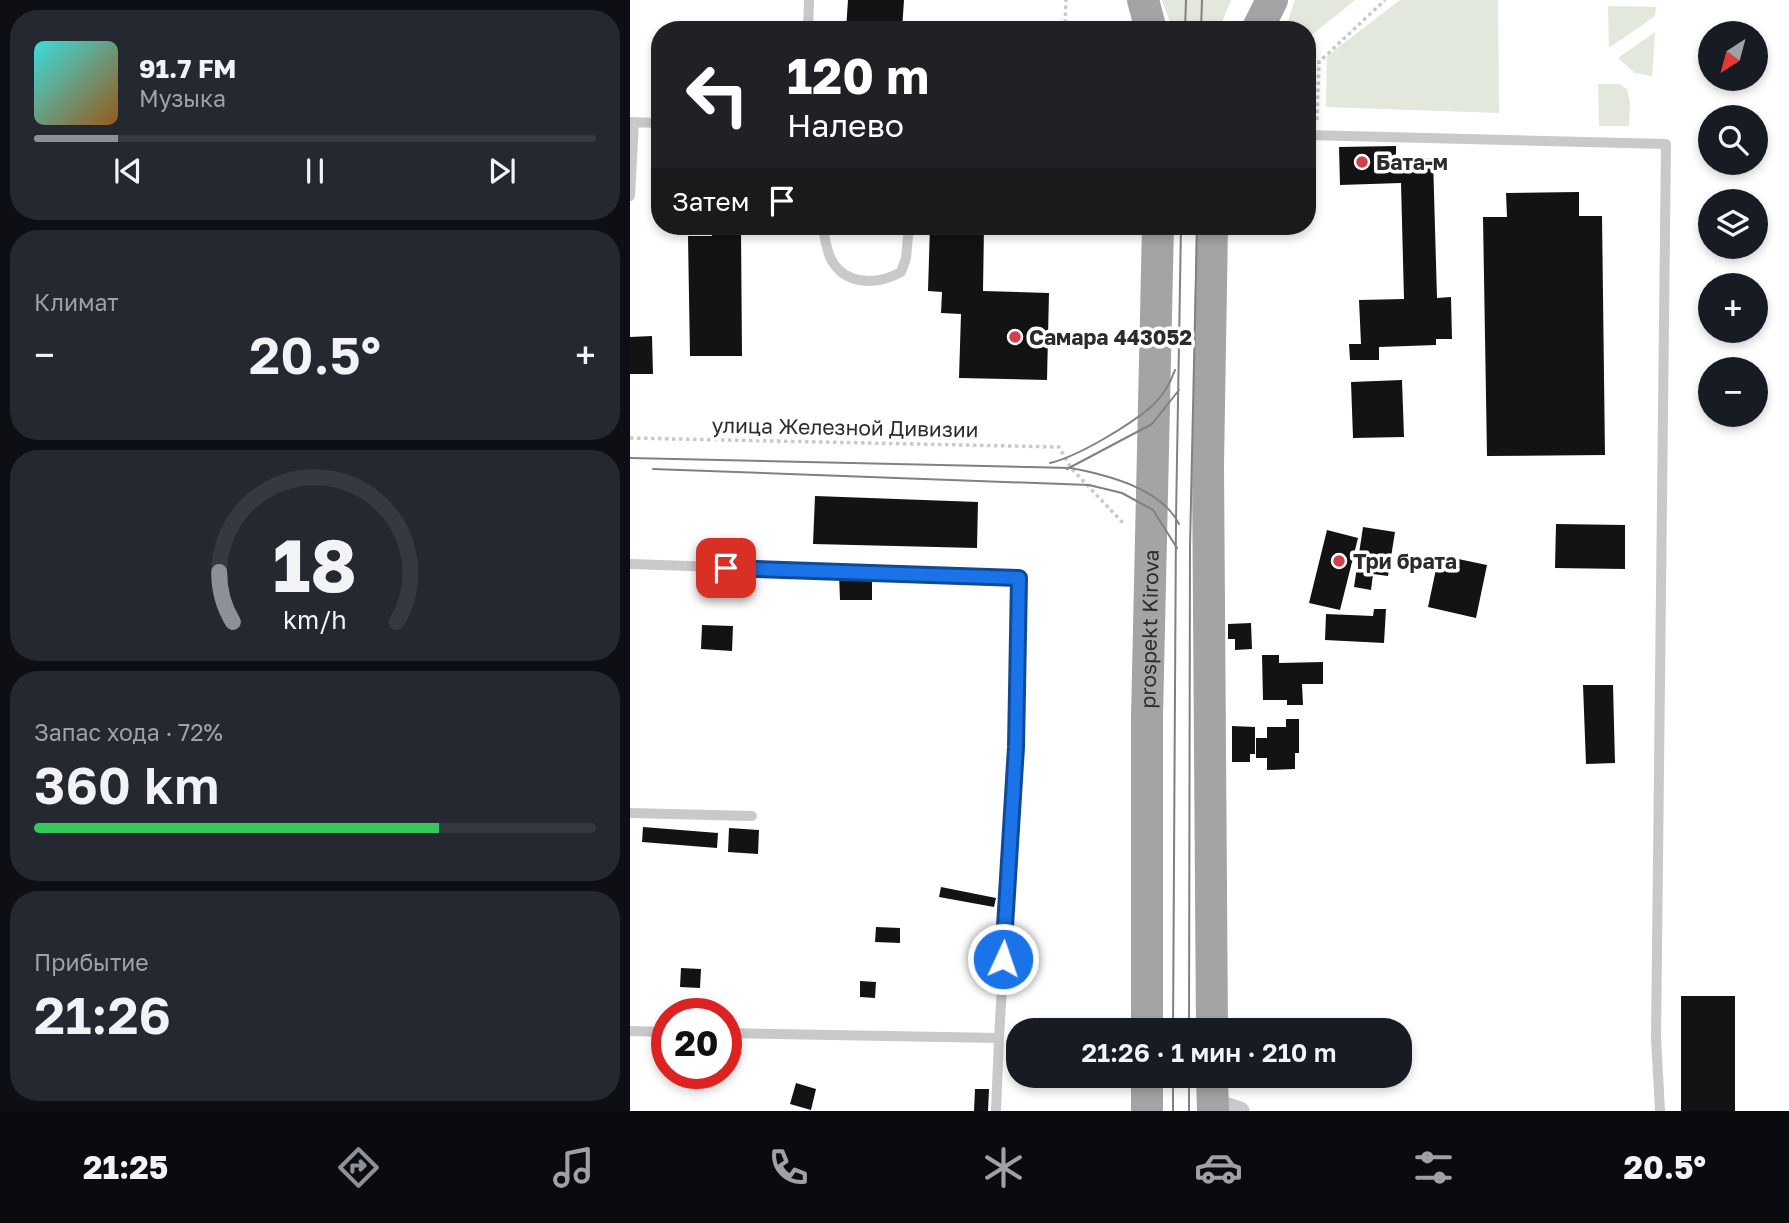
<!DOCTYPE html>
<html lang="ru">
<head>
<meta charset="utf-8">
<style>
  :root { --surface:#171b24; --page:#242831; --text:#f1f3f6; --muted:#9ea1a6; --line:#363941; --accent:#8c9099 }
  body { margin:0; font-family:"Golos Text",sans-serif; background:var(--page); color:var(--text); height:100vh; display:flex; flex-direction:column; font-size:26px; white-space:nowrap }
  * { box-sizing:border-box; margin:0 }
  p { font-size:23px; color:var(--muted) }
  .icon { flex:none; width:38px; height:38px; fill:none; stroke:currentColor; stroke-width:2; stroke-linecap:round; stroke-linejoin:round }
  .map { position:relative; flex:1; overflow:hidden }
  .sheet { display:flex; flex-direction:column; gap:10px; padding:10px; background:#0d0f14; width:630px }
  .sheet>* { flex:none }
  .banner { position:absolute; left:21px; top:21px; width:665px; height:214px; border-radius:28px; box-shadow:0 4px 10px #0003; background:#202124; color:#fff; overflow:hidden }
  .needle { width:46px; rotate:216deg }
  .fabs { position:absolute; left:1068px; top:21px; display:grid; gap:14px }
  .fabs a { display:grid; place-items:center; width:70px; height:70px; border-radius:50%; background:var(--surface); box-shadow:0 4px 10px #0003; font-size:35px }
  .speed { position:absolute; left:21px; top:998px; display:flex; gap:14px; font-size:35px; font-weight:700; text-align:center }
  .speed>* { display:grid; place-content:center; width:91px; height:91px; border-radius:50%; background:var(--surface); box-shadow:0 4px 10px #0003; line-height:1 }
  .speed .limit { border:10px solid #d22; background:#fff; color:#111 }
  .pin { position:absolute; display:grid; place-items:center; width:60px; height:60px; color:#fff; margin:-30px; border-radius:14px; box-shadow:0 4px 10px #0006 }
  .me { position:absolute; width:77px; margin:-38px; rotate:3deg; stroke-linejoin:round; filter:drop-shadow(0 0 5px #0008) }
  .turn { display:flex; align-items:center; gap:24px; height:147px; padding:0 21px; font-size:32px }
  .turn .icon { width:91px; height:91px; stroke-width:2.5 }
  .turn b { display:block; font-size:49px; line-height:60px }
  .then { display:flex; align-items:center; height:66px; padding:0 21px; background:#0003; gap:14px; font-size:26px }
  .big { font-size:52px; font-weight:600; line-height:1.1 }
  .sheet .tile { flex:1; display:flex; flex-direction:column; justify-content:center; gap:10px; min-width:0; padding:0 24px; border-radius:28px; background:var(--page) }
  .sheet .dial { align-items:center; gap:0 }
  .dial svg { height:182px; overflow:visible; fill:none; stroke:var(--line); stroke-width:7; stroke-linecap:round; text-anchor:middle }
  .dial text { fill:var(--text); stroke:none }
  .song { display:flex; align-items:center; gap:21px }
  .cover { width:84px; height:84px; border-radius:10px; background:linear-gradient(135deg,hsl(180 70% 55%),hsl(30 70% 35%)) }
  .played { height:7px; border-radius:4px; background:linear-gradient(90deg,var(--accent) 15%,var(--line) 15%) }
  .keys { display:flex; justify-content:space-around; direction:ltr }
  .heat { display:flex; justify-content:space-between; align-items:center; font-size:38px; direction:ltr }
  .charge { height:10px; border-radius:5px; background:linear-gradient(90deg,#34c759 72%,var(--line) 0) }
  .trip { position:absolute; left:376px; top:1018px; width:406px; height:70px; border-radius:28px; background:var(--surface); box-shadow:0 4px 10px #0003; font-weight:600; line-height:70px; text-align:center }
  .tabs { display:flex; height:112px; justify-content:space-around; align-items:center; background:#090b0e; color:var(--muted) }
  .tabs .icon { width:49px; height:49px }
  .tabs .active { color:var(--accent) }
  .tabs b { font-size:32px; color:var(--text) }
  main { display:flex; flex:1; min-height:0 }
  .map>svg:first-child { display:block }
  .green { fill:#e2e8db }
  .building { fill:#131313 }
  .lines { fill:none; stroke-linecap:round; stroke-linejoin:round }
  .path { stroke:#c9c9c9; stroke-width:3.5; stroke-dasharray:3.5 3.5; stroke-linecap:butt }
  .lane { stroke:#c9c9c9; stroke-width:10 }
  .street { stroke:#c9c9c9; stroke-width:19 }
  .primary { stroke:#a4a4a4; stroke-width:32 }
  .tram { stroke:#818181; stroke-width:2 }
  .route-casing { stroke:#114b97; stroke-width:18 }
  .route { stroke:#1a73e8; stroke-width:12 }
  .poi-dot { fill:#d1414b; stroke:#fff; stroke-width:2.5 }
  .labels { text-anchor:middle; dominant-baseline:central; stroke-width:7; stroke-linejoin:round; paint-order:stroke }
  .poi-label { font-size:21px; font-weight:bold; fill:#2c2c2c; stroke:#fff; text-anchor:start }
  .street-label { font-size:21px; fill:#2c2c2c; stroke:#fff }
</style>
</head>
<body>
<main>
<section class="sheet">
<div class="tile">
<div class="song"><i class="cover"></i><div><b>91.7 FM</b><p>Музыка</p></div></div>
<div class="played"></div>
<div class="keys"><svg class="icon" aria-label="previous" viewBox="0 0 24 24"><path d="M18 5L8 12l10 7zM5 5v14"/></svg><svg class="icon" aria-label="pause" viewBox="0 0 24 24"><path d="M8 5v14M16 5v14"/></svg><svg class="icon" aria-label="next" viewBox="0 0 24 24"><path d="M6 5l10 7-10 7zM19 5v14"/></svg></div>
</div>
<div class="tile"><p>Климат</p>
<div class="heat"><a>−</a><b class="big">20.5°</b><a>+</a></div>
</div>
<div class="tile dial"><svg viewBox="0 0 100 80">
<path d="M14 69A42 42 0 1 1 86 69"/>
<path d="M14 69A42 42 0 0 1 8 47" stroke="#8c9099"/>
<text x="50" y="56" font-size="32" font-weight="700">18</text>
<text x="50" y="72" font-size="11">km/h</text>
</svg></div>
<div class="tile"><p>Запас хода · 72%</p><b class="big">360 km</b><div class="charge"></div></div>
<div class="tile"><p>Прибытие</p><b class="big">21:26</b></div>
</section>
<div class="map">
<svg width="1159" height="1111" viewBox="0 0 1159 1111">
  <rect width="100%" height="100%" fill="#fff"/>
  <path class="green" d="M 532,0 L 601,0 L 589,30 L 543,30 Z
    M 665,0 L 725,0 L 677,39 L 677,30 L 655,30 Z
    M 770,0 L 868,0 L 869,113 L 696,107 L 697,56 Z
    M 978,6 L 1026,7 L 1025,16 L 979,48 Z
    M 1025,32 L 1022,76 L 1005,73 L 988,58 Z
    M 968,84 L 989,84 L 997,89 L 1000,103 L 999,126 L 969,126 Z"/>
  <path class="building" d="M 218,0 L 274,0 L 272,30 L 216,30 Z
    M 323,22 L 377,24 L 377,30 L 323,30 Z
    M 766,146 L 766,159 L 803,158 L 807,298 L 821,297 L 822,339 L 806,339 L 806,345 L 749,347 L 749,360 L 720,360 L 719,344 L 731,344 L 729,300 L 774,299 L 771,183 L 710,185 L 709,147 Z
    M 949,192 L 949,216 L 972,216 L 975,455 L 857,456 L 853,217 L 877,217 L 876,193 Z
    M 82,226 L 134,226 L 134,231 L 111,231 L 112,356 L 60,356 L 58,236 L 82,236 Z
    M 300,226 L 354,226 L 353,291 L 419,293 L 417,380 L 329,378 L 331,314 L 311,313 L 312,292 L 298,291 Z
    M 22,336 L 23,374 L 0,374 L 0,337 Z
    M 772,380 L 774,437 L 723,438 L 721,382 Z
    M 185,496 L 348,502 L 347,548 L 183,544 Z
    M 926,524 L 995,525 L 995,569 L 925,568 Z
    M 733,527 L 765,532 L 758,576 L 743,574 L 741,590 L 724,587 Z
    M 697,530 L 728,538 L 710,610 L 679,603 Z
    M 809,555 L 857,565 L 846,618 L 798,607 Z
    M 242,573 L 242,600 L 210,600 L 209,574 Z
    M 744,609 L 756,609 L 754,643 L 695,640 L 696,614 L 743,616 Z
    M 621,623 L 622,649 L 605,650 L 605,639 L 598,639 L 598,624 Z
    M 72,625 L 103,626 L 102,651 L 71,649 Z
    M 632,655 L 649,655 L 649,663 L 693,662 L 693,684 L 672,684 L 673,705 L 657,705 L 657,700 L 633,700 Z
    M 953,685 L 983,685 L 985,763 L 956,764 Z
    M 656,719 L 669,719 L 669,753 L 665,753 L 665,769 L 637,770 L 637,758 L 626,758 L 626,738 L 637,738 L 637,727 L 656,727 Z
    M 602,726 L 625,727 L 625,754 L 620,754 L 620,762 L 602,762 Z
    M 13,827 L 88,833 L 87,848 L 12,842 Z
    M 99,828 L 129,830 L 128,854 L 98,852 Z
    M 311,887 L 366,898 L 364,907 L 309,897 Z
    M 246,927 L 270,928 L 270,943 L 245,942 Z
    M 51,968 L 71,969 L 70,988 L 50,987 Z
    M 230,981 L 246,982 L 245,998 L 230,997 Z
    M 1051,996 L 1105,996 L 1105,1111 L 1051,1111 Z
    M 166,1083 L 186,1089 L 181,1110 L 160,1104 Z
    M 345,1089 L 359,1089 L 358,1111 L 344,1111 Z"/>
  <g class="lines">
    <path class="path" d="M 435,30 L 436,0
      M 687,120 L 689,62 L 755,0
      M 0,438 L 429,447 L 441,468 L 494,524"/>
    <path class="lane" d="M 178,30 L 179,0
      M 0,122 L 30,123
      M 677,135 L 1036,144 L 1026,1038 L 1030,1111
      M 0,196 L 4,122
      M 192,226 C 195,236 196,249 201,259 C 215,286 248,285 271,272 L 276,258 L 279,226
      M 0,564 L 389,577 L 386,747 L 369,1038
      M 0,813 L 122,816
      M 0,1031 L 37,1032
      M 96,1033 L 369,1038 L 366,1111"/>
    <path class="street" d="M 583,1102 L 610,1111"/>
    <g class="primary">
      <path d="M 513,0 L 521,30"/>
      <path d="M 627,30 L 642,0"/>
      <path id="s1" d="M 517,1031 L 517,717 L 528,226"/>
      <path d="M 582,1031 L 578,466 L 582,226"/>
      <path d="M 517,1076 L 517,1111"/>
      <path d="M 582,1076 L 583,1111"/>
    </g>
    <path class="tram" d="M 555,30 L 556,0
      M 571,30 L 572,0
      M 0,458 L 441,468 C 477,475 531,488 549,524
      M 420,463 C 449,456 498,426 521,407 C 532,397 540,384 545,370
      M 23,469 L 459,485 L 492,493 L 523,510 L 547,548
      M 437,469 L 522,424 L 549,390
      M 543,1031 L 546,519 L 551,226
      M 559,1031 L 560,547 L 567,226
      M 559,1076 L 559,1111
      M 543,1111 L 543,1076"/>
  </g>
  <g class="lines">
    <defs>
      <path id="route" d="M 96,568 L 389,578 L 386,747 L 373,959"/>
    </defs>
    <use href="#route" class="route-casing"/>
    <use href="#route" class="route"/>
  </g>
  <g class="poi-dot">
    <circle cx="732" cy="162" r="7"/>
    <circle cx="385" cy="337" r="7"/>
    <circle cx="709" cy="561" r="7"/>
  </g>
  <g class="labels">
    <g class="poi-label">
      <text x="746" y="162">Бата-м</text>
      <text x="399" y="337">Самара 443052</text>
      <text x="723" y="561">Три брата</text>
    </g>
    <g class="street-label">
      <text transform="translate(215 427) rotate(1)">улица Железной Дивизии</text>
      <text stroke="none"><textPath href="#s1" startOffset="402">prospekt Kirova</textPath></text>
    </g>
  </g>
</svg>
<div class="fabs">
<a><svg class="needle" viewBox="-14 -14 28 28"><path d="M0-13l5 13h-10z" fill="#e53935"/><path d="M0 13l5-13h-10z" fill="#9ea1a6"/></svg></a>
<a><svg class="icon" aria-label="search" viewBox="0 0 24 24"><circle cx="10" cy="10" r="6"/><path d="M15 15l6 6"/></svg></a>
<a><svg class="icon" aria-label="layers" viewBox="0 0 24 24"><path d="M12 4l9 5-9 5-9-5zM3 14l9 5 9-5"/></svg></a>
<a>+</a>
<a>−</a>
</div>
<div class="speed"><div class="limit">20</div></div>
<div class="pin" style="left:96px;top:568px;background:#d93025"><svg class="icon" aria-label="arrive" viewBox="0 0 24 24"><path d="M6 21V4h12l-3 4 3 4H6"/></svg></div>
<svg class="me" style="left:373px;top:959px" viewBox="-20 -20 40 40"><circle r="17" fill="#1a73e8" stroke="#fff" stroke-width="3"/><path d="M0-11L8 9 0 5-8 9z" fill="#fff"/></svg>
<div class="trip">21:26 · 1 мин · 210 m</div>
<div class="banner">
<div class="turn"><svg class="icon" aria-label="left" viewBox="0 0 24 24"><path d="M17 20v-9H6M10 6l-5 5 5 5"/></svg><div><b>120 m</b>Налево</div></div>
<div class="then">Затем<svg class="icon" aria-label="arrive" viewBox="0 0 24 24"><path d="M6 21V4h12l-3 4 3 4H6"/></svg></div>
</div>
</div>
</main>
<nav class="tabs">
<b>21:25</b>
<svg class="icon active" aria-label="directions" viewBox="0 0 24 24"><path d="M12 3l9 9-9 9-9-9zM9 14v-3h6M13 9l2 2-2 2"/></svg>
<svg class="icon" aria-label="music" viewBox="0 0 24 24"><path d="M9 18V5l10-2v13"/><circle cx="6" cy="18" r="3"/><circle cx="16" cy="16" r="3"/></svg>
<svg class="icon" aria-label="phone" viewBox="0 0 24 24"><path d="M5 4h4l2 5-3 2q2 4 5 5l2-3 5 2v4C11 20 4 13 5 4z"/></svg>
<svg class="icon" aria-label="climate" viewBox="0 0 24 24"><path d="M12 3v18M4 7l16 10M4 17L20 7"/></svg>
<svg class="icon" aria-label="car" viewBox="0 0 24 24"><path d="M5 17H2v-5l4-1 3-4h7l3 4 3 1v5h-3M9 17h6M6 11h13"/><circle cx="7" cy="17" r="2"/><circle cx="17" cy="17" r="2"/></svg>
<svg class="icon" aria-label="filters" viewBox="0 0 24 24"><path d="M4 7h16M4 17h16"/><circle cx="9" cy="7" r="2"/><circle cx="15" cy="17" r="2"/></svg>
<b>20.5°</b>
</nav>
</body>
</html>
